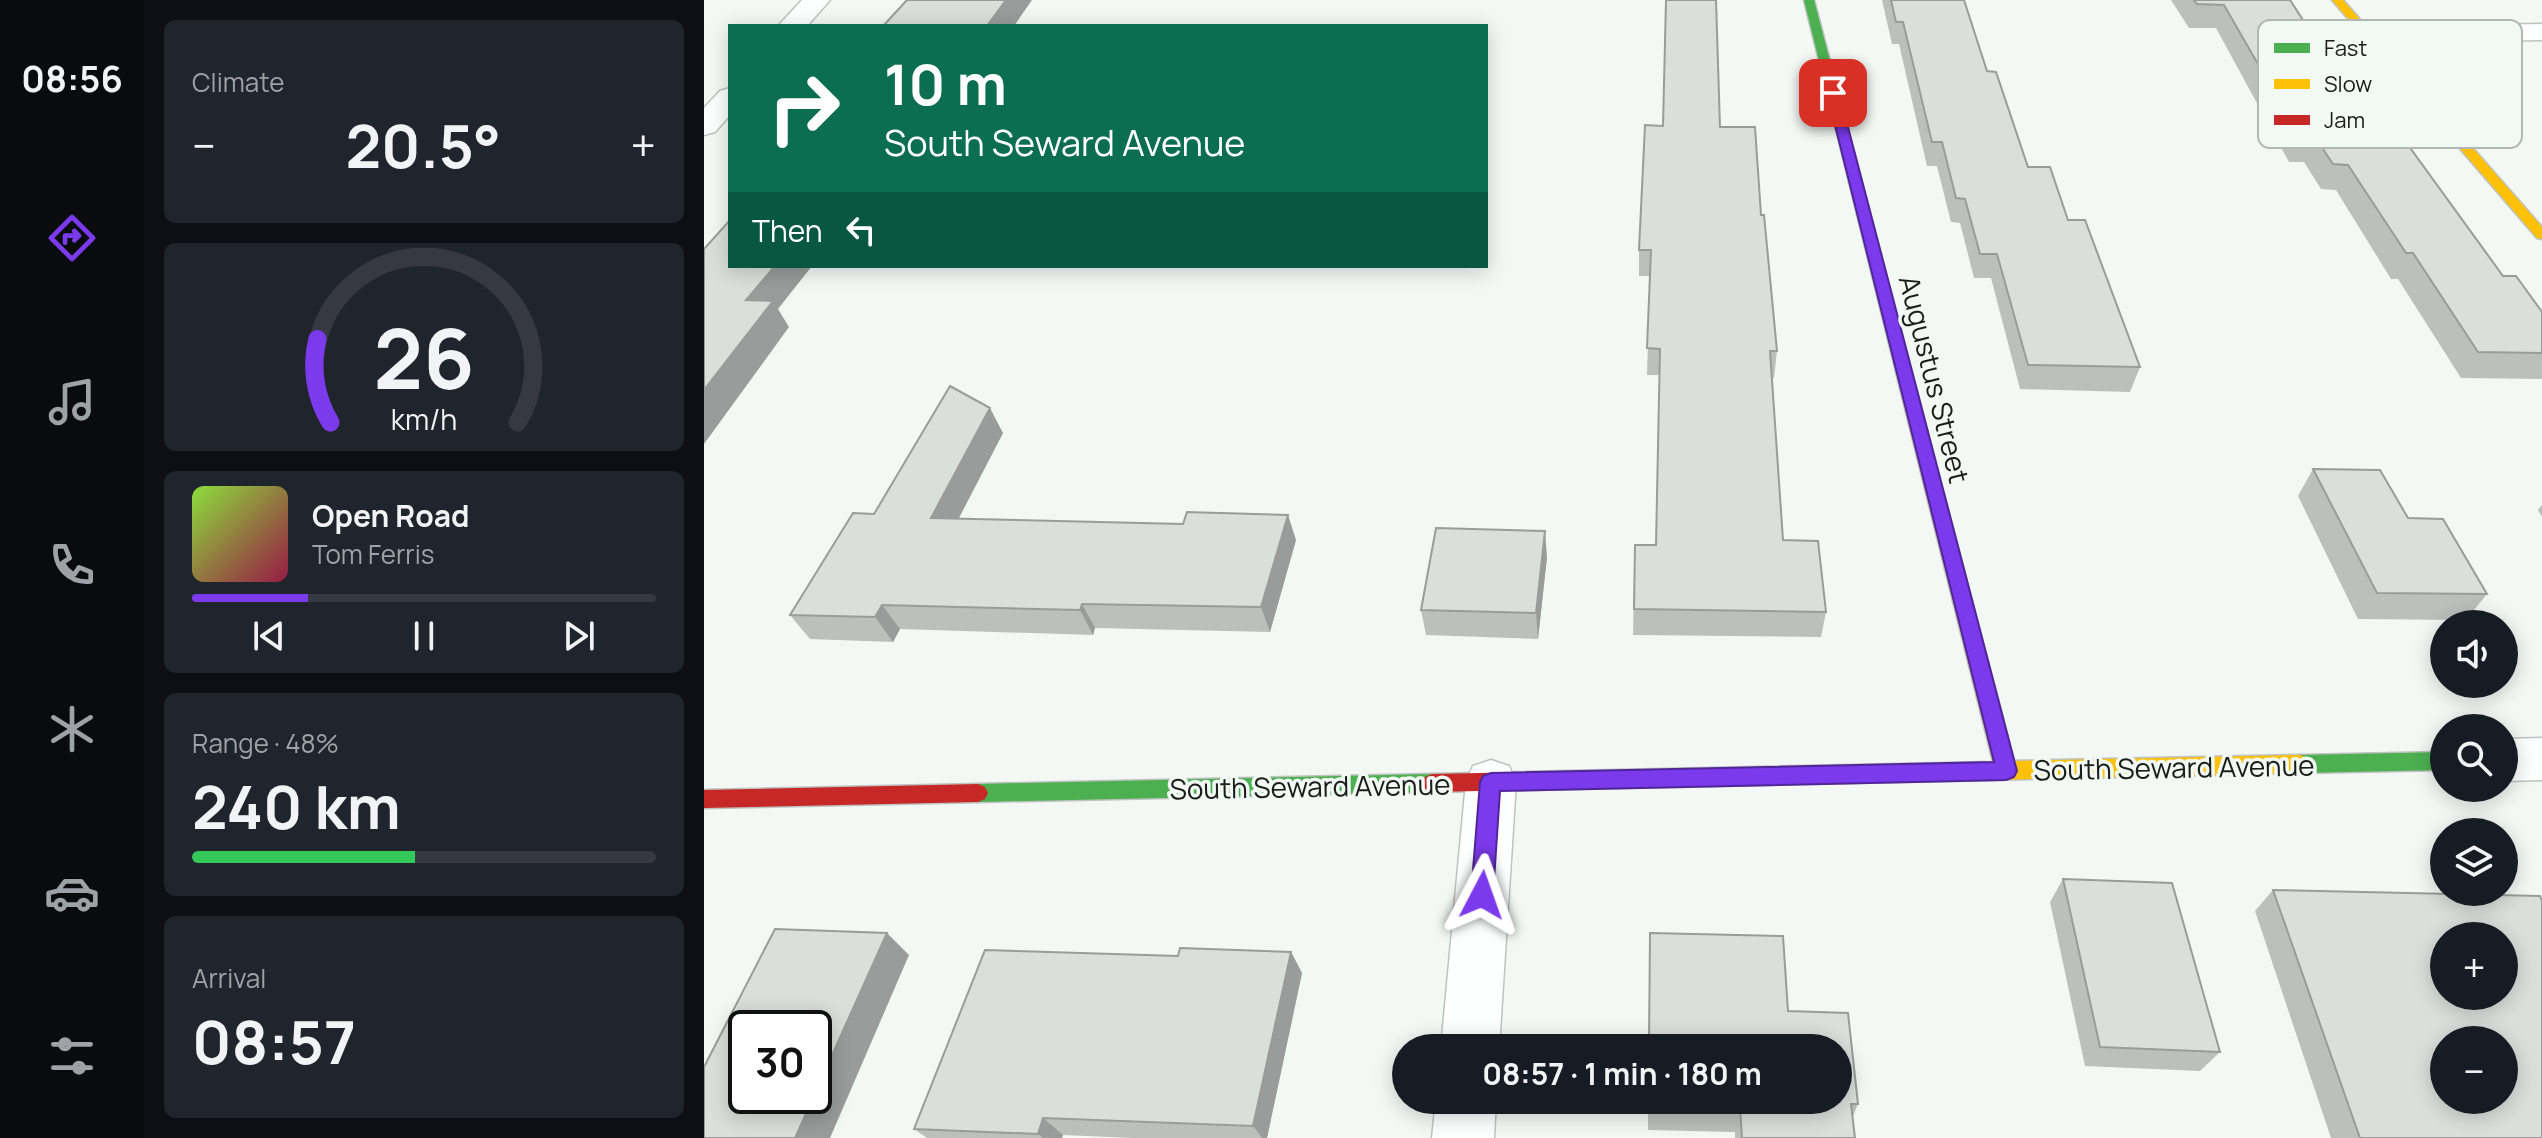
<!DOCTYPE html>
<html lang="en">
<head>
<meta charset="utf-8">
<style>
  :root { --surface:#171b24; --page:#20242c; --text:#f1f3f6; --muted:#9ea1a6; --line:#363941; --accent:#7c3aed }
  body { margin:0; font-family:Manrope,sans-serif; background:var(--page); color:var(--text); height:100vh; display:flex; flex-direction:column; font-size:30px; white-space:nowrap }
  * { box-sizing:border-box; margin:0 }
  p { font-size:26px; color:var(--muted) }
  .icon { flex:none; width:44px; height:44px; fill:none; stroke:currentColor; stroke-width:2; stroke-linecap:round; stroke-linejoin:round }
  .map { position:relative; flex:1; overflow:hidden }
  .drawer { display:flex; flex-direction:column; gap:20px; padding:20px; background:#0d0f14; width:560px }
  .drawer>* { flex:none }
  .banner { position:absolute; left:24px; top:24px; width:760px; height:244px; border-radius:0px; box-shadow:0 4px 20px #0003; background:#0b6e4f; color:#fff; overflow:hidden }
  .buttons { position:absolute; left:1726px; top:610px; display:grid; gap:16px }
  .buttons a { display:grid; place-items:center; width:88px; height:88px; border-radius:50%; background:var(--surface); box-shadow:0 4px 20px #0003; font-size:40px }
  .speed { position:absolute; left:24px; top:1010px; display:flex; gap:16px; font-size:40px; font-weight:700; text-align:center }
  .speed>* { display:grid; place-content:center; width:104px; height:104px; border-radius:50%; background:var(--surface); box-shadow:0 4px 20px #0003; line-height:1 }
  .speed .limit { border:4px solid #111; border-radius:12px; background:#fff; color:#111 }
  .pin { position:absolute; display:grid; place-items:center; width:68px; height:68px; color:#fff; margin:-34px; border-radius:16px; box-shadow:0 4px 12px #0006 }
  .me { position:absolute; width:88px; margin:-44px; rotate:4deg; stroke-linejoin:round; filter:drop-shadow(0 0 6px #0008) }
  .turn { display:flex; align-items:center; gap:28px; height:168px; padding:0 24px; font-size:36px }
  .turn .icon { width:104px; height:104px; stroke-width:2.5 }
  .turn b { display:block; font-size:56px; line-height:68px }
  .then { display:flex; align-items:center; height:76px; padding:0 24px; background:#0003; gap:16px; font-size:30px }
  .big { font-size:60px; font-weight:700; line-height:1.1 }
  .drawer .widget { flex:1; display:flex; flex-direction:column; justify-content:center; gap:12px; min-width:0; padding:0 28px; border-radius:12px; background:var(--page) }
  .drawer .dial { align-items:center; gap:0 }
  .dial svg { height:208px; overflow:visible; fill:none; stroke:var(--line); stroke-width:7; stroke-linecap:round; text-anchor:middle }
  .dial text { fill:var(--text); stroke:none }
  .song { display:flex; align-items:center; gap:24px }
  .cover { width:96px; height:96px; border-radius:12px; background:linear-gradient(135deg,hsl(90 70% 55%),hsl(340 70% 35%)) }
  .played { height:8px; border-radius:4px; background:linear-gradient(90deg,var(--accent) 25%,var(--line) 25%) }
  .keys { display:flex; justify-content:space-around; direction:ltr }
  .heat { display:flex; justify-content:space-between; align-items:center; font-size:44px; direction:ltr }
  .charge { height:12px; border-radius:6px; background:linear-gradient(90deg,#34c759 48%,var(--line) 0) }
  .trip { position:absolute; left:688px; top:1034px; width:460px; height:80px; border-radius:40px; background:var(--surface); box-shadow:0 4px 20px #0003; font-weight:700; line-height:80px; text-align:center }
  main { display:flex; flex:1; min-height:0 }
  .menu { display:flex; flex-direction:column; width:144px; justify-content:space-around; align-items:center; background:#090b0e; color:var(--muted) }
  .menu .icon { width:56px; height:56px }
  .menu .selected { color:var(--accent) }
  .menu b { font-size:36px; color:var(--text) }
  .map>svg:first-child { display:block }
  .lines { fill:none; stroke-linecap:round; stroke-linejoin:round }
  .street-casing { stroke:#bfc3c0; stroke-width:3 }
  .fast-casing { stroke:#bfc3c0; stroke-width:3 }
  .slow-casing { stroke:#bfc3c0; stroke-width:3 }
  .jam-casing { stroke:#bfc3c0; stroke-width:3 }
  .street { fill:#fdfefe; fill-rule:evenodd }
  .fast { fill:#4caf50; fill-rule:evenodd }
  .slow { fill:#ffc107; fill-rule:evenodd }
  .jam { fill:#c62828; fill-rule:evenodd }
  .wall { fill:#bcc0bd }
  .shaded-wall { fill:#999c9a }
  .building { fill:#dbdfdc; stroke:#999c9a; stroke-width:2; fill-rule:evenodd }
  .route { fill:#7c3aed; stroke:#51269a; stroke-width:2 }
  .labels { text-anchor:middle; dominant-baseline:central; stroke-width:7; stroke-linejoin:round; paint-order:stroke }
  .street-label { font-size:28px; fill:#1a1d1b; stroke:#f2f9f4 }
  .key { fill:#f2f9f4; stroke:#b1b7b3; stroke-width:2 }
  .key-label { font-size:22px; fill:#1a1d1b }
</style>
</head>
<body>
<main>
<nav class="menu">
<b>08:56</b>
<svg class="icon selected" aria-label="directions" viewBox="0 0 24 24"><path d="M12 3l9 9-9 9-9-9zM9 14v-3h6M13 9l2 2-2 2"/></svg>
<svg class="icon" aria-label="music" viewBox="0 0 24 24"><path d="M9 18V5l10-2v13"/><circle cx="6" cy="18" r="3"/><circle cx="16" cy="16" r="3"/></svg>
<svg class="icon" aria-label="phone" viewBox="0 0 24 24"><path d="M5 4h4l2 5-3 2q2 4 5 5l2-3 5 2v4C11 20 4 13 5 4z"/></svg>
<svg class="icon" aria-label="climate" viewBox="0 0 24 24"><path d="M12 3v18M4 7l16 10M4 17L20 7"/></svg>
<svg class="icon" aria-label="car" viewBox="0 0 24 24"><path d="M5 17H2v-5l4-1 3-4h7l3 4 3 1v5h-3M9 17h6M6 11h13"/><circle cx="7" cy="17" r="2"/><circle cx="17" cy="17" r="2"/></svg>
<svg class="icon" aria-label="filters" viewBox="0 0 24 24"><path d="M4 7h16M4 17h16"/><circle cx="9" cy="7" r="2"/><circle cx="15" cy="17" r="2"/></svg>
</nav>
<section class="drawer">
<div class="widget"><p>Climate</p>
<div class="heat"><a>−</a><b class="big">20.5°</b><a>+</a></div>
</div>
<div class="widget dial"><svg viewBox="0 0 100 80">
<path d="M14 69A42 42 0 1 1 86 69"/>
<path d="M14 69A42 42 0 0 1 9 37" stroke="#7c3aed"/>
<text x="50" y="56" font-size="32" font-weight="700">26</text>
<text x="50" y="72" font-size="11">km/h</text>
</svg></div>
<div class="widget">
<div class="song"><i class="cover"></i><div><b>Open Road</b><p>Tom Ferris</p></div></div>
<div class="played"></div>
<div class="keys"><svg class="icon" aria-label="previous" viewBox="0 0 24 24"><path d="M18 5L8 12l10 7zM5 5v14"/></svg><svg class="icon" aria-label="pause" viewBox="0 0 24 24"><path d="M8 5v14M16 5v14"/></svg><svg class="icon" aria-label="next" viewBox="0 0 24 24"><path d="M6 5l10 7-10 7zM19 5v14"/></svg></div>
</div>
<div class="widget"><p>Range · 48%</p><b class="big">240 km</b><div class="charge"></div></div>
<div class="widget"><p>Arrival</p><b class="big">08:57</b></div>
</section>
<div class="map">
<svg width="1838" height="1138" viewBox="0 0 1838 1138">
  <rect width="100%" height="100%" fill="#f3f8f5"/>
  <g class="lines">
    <defs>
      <path id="street" d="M 98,0 L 126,0 L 103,26 L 74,26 Z
        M 1838,24 L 1838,40 L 1664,43 L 1654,41 L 1650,35 L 1654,29 L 1664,27 Z
        M 26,88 L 26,115 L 11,132 L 0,135 L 0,108 L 16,91 Z
        M 1838,738 L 1838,780 L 1800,781 L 1800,739 Z
        M 787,760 L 805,766 L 812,782 L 795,1048 L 737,1048 L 762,782 L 769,766 Z
        M 732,1100 L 792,1100 L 790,1138 L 728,1138 Z"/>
      <path id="fast" d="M 1100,0 L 1110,0 L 1212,388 L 1210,392 L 1198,392 L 1196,388 Z
        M 1740,752 L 1740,770 L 1596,773 L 1589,770 L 1586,764 L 1589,758 L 1596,755 Z
        M 728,774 L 735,777 L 738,783 L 735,789 L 728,792 L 274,802 L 267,799 L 264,793 L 267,787 L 274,784 Z"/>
      <path id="slow" d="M 1628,0 L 1639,0 L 1838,227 L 1838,239 L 1833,238 Z
        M 1204,383 L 1212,388 L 1310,761 L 1596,755 L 1603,758 L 1606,764 L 1603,770 L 1596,773 L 1008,786 L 1001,783 L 998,777 L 1001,771 L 1008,768 L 1289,762 L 1196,388 Z"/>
      <path id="jam" d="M 1008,768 L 1015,771 L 1018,777 L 1015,783 L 1008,786 L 728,792 L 721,789 L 718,783 L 721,777 L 728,774 Z
        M 274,784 L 281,787 L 284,793 L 281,799 L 274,802 L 0,808 L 0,790 Z"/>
    </defs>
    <use href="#street" class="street-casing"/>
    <use href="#fast" class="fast-casing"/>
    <use href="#slow" class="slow-casing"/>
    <use href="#jam" class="jam-casing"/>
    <use href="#street" class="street"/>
    <use href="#fast" class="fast"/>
    <use href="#slow" class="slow"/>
    <use href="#jam" class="jam"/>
  </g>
  <path class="wall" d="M 1178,0 L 1260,0 L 1283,71 L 1324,167 L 1364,220 L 1436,367 L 1426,392 L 1316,389 L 1287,278 L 1270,278 L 1256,223 L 1247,222 L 1233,166 L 1223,166 L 1195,44 L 1188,44 Z
    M 1467,0 L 1586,0 L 1668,126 L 1799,276 L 1838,312 L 1838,379 L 1757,378 L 1694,279 L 1687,279 L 1632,190 L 1617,189 L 1600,162 L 1585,162 L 1512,28 L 1485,28 Z
    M 1016,127 L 1057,215 L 1073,351 L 1070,378 L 1068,378 L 1079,540 L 1122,612 L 1117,637 L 929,635 L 931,545 L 952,545 L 956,375 L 943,375 L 946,276 L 935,276 L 935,250 Z
    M 299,433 L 254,519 L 592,540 L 566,632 L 391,628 L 389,635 L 196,629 L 189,642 L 106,639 L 86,615 L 170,514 Z
    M 1609,469 L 1704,518 L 1783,594 L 1762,620 L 1654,619 L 1594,496 Z
    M 1838,505 L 1838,517 L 1834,510 Z
    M 843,557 L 834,639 L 722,635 L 717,610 Z
    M 1359,879 L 1516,1052 L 1496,1071 L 1381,1066 L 1346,902 Z
    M 1569,890 L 1838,1138 L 1627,1138 L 1551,911 Z
    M 946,933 L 1079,936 L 1084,1011 L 1144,1013 L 1154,1104 L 1149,1116 L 1151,1138 L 1031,1138 L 1031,1132 L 944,1130 L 944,1100 L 1134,1100 L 1134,1048 L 944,1048 Z
    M 587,952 L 598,973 L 563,1138 L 428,1138 L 359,1135 L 358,1138 L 223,1138 L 210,1129 L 474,956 Z"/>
  <path class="shaded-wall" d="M 302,0 L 328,0 L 310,26 L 283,26 Z
    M 71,266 L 108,266 L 74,309 L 85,327 L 0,444 L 0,390 L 42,300 Z
    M 286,408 L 299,433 L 242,543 L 227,518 Z
    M 584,515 L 592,540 L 566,632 L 557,607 Z
    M 841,531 L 843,557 L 834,639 L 832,613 Z
    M 378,604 L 391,628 L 389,635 L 376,610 Z
    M 178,605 L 196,629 L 189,642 L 171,617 Z
    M 183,933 L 205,955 L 126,1138 L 91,1138 Z
    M 587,952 L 598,973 L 563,1138 L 558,1138 L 549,1126 Z
    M 339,1118 L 359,1135 L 358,1138 L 339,1138 L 334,1134 Z"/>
  <path class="building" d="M 203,0 L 302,0 L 283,26 L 179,26 Z
    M 962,0 L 1012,0 L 1016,127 L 1051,127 L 1057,215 L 1060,215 L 1073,351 L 1066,351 L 1079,540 L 1114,541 L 1122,612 L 930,609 L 931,545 L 952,545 L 956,349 L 943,348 L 947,250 L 935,250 L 941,125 L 959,126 Z
    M 1187,0 L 1260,0 L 1283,71 L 1292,72 L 1324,167 L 1346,167 L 1364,220 L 1381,220 L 1436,367 L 1324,365 L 1293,254 L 1276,254 L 1261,199 L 1252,198 L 1238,142 L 1228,142 L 1199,22 L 1192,22 Z
    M 1490,0 L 1586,0 L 1668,126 L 1691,127 L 1799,276 L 1812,276 L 1838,312 L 1838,353 L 1774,352 L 1709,253 L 1702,253 L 1644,165 L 1629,164 L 1611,137 L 1596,137 L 1520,5 L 1493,4 Z
    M 26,220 L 26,266 L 71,266 L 42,300 L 69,301 L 0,390 L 0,249 Z
    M 246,386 L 286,408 L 227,518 L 479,524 L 483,512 L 584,515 L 557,607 L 378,604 L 376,610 L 178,605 L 171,617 L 86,615 L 149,513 L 170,514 Z
    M 1609,469 L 1676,470 L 1704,518 L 1739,519 L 1783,594 L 1673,593 Z
    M 732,528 L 841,531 L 832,613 L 717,610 Z
    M 1359,879 L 1468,883 L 1516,1052 L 1396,1047 Z
    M 1569,890 L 1836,896 L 1838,901 L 1838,1138 L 1656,1138 ZM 1740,936 L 1800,936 L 1800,996 L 1740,996 ZM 1740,1040 L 1800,1040 L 1800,1100 L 1740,1100 Z
    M 71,929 L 183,933 L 110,1095 L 110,1028 L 42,1028 L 42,1096 L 110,1096 L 91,1138 L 0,1138 L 0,1067 Z
    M 946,933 L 1079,936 L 1084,1011 L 1144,1013 L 1154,1104 L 1147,1104 L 1151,1138 L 1038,1138 L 1036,1108 L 945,1106 L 945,1100 L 1134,1100 L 1134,1048 L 945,1048 Z
    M 476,948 L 587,952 L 549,1126 L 339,1118 L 334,1134 L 210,1129 L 281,950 L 474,956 Z"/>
  <path class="route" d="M 1129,89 L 1135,93 L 1313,771 L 1310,777 L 1302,780 L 796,791 L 789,895 L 786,902 L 778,905 L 770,902 L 767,895 L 776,782 L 779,776 L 787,773 L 1290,762 L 1123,93 Z"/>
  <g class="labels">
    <g class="street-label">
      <text transform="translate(1231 379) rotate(76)">Augustus Street</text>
      <text transform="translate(1470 767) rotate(-1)">South Seward Avenue</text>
      <text transform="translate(606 786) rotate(-1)">South Seward Avenue</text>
    </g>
  </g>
  <rect x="1554" y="20" width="264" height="128" rx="12" class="key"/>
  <rect x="1570" y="43" width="36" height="10" fill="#4caf50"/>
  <rect x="1570" y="79" width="36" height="10" fill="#ffc107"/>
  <rect x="1570" y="115" width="36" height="10" fill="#c62828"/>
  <g class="key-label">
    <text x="1620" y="56">Fast</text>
    <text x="1620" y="92">Slow</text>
    <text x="1620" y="128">Jam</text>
  </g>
</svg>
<div class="buttons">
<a><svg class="icon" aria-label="sound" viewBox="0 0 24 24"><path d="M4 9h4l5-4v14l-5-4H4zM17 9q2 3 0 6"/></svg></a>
<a><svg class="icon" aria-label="search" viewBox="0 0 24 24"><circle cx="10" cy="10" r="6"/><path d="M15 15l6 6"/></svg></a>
<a><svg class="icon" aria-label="layers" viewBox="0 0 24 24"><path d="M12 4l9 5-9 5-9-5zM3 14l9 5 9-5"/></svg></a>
<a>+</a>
<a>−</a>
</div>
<div class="speed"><div class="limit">30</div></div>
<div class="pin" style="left:1129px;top:93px;background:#d93025"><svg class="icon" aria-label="arrive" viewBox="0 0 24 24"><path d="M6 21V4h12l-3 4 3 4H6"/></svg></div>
<svg class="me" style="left:778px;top:895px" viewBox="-20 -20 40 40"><path d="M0-17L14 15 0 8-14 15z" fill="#7c3aed" stroke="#fff" stroke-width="4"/></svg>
<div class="trip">08:57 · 1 min · 180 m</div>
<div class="banner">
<div class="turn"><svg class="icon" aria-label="right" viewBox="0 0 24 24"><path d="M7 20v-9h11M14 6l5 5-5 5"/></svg><div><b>10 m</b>South Seward Avenue</div></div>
<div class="then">Then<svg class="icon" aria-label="left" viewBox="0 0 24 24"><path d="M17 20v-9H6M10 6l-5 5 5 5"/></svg></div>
</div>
</div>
</main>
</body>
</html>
